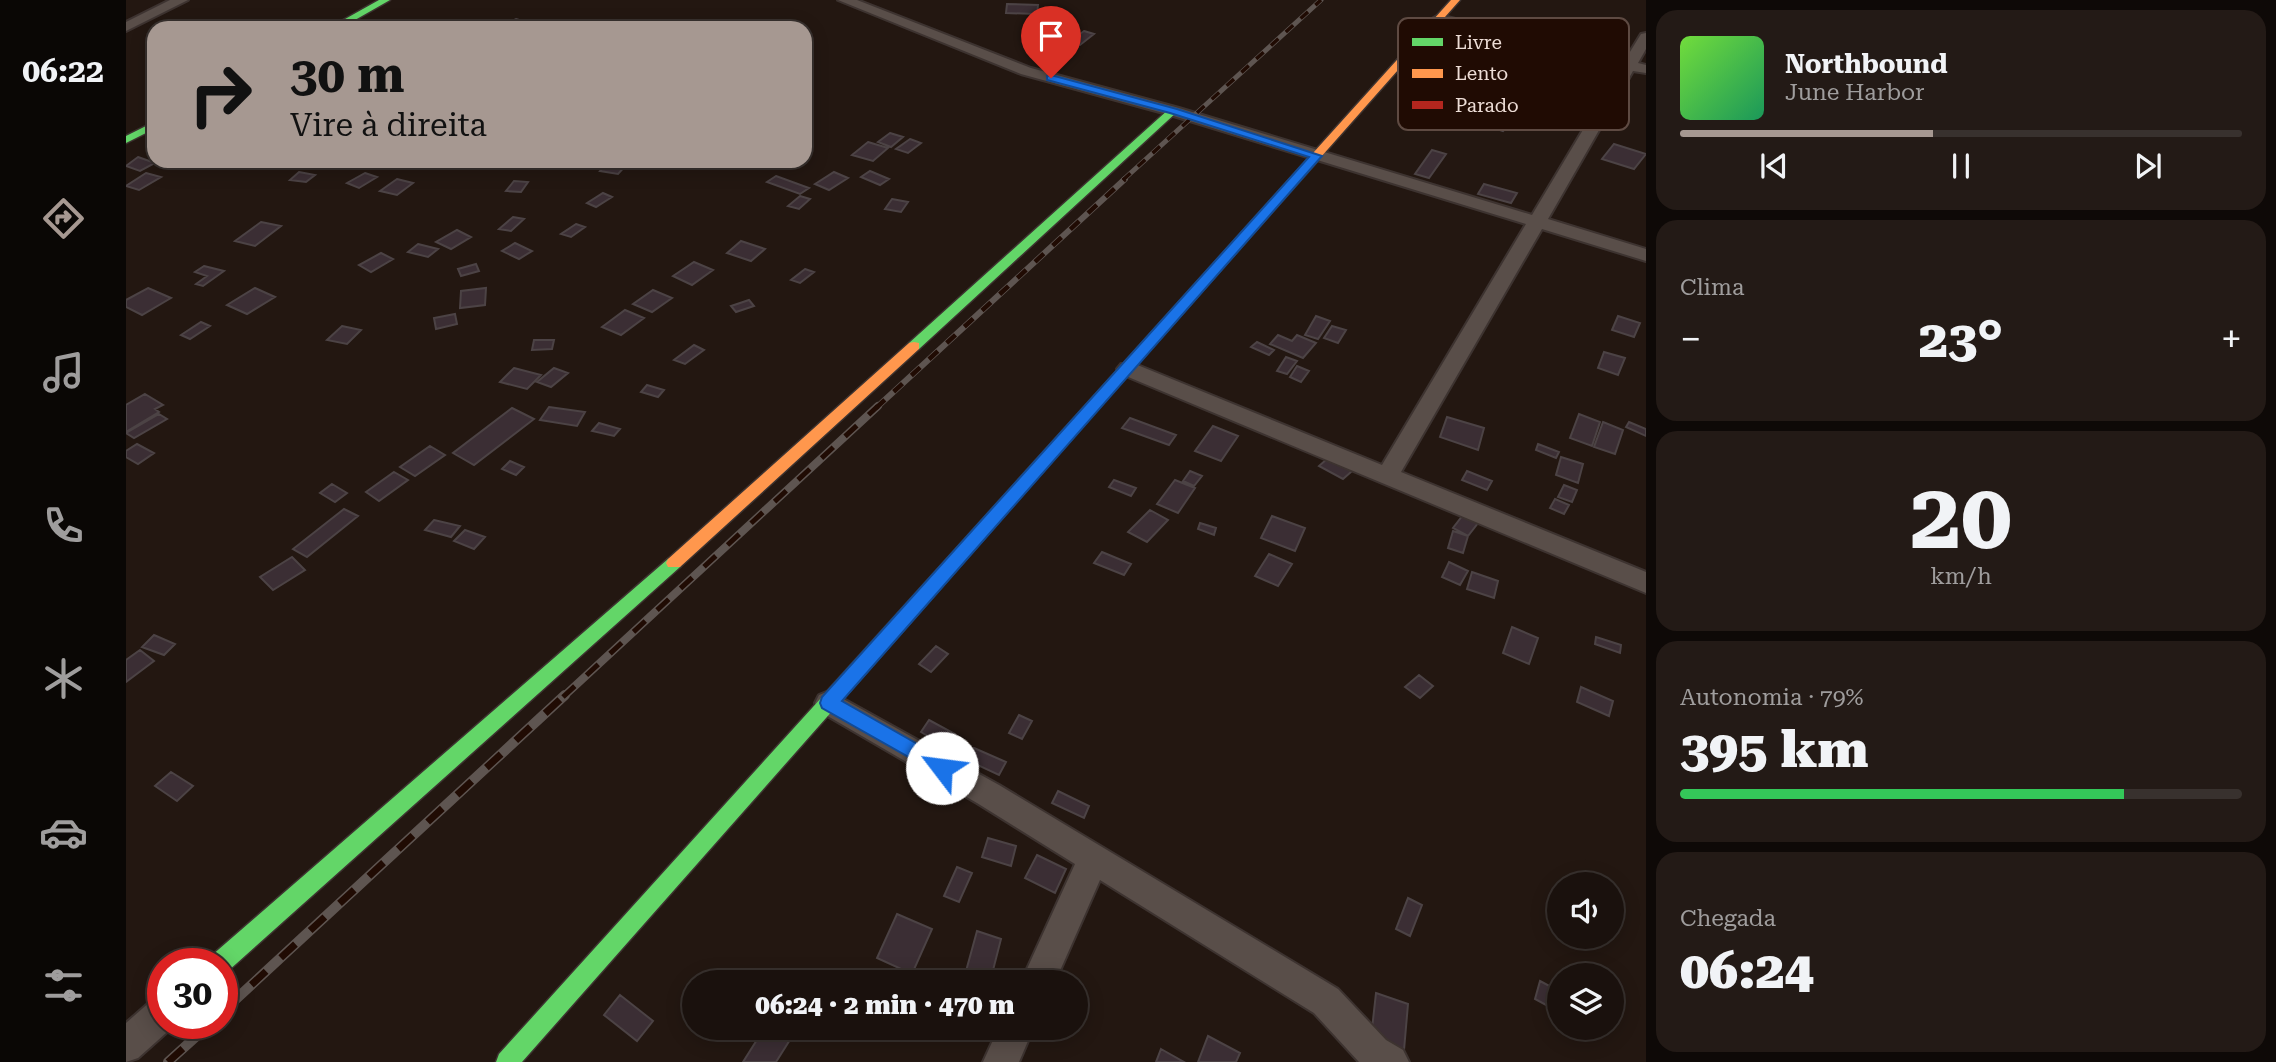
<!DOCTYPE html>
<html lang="pt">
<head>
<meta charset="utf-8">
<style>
  :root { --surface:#1a110d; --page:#231a16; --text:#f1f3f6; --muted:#9f9d9d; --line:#38312e; --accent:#a69891 }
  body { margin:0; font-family:"Roboto Serif",serif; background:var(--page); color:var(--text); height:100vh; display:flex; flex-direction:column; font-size:26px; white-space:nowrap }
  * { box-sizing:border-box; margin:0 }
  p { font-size:23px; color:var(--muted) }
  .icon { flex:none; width:38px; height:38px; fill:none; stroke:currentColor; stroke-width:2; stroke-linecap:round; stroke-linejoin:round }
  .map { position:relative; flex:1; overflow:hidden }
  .side { display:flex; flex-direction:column; gap:10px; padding:10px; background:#0e0907; width:630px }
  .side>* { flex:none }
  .guide { position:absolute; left:21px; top:21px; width:665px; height:147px; border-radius:21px; box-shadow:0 4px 18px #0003,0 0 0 2px var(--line); background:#a69891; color:#111; overflow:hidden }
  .tools { position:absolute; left:1421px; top:872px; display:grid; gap:14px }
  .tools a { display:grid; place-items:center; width:77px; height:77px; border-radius:50%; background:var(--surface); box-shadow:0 4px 18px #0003,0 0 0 2px var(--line); font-size:35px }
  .speed { position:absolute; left:21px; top:948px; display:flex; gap:14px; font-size:35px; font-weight:700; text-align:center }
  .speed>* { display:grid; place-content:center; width:91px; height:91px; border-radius:50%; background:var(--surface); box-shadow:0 4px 18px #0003,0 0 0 2px var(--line); line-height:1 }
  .speed .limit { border:10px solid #d22; background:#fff; color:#111 }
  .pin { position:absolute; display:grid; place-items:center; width:60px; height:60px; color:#fff; margin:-72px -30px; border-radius:50% 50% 50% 0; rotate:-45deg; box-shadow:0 0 7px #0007 }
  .pin .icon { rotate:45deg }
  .me { position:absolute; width:77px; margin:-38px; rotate:300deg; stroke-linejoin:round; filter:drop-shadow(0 0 5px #0008) }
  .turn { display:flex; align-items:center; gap:24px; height:147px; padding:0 28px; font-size:32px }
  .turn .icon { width:91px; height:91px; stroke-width:2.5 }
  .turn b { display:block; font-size:49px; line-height:60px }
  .big { font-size:52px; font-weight:800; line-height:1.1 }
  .side .tile { flex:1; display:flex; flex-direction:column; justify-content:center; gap:10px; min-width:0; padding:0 24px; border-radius:21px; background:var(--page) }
  .side .dial { align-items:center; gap:0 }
  .dial b { font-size:91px; line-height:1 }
  .song { display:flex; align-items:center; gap:21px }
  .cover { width:84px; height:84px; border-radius:10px; background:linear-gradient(135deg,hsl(100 70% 55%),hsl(150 70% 35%)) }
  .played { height:7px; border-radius:4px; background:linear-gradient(90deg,var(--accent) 45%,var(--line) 45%) }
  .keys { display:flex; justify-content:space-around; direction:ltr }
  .heat { display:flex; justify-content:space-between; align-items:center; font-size:38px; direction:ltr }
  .charge { height:10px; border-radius:5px; background:linear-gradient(90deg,#34c759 79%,var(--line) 0) }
  .trip { position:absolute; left:556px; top:970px; width:406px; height:70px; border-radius:35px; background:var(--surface); box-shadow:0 4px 18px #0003,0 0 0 2px var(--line); font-weight:800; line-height:70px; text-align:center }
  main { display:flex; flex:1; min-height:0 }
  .dock { display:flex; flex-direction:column; width:126px; justify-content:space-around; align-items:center; background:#0a0705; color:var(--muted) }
  .dock .icon { width:49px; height:49px }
  .dock .active { color:var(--accent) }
  .dock b { font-size:32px; color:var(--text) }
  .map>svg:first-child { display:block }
  .building { fill:#3b2e34; stroke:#4c4345; stroke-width:2 }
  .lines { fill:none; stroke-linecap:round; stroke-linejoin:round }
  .street-casing { stroke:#3d3330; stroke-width:4 }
  .fast-casing { stroke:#3d3330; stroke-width:3 }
  .slow-casing { stroke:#3d3330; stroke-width:3 }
  .jam-casing { stroke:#3d3330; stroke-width:3 }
  .street { fill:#594e49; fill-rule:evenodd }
  .fast { fill:#63d668; fill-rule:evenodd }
  .slow { fill:#ff974d; fill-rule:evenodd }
  .jam { fill:#b3261e; fill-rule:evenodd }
  .rail-far3-casing { stroke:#5e5551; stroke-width:5 }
  .rail-far2-casing { stroke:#5e5551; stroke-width:6 }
  .rail-far1-casing { stroke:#5e5551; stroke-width:8 }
  .rail-casing { stroke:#5e5551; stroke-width:10 }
  .rail-far3 { stroke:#200b03; stroke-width:3.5; stroke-dasharray:10; stroke-linecap:butt }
  .rail-far2 { stroke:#200b03; stroke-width:4.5; stroke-dasharray:12; stroke-linecap:butt }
  .rail-far1 { stroke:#200b03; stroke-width:5; stroke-dasharray:16; stroke-linecap:butt }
  .rail { stroke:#200b03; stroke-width:7; stroke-dasharray:20; stroke-linecap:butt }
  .route { fill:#1a73e8; stroke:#114b97; stroke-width:2 }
  .key { fill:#200b03; stroke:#5e4a42; stroke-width:2 }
  .key-label { font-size:19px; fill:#edddd6 }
</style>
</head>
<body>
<main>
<nav class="dock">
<b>06:22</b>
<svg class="icon active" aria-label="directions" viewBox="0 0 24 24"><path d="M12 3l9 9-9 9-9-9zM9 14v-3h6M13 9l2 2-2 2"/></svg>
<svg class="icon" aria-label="music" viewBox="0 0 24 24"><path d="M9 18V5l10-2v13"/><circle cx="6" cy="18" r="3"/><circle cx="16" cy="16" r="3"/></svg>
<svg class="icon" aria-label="phone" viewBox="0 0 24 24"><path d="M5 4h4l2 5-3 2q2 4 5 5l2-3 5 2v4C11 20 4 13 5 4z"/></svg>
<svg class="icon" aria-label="climate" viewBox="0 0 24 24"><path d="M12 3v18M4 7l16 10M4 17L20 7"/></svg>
<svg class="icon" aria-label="car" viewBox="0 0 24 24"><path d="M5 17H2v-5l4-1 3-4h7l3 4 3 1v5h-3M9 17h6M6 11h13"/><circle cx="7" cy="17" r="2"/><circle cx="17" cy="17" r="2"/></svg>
<svg class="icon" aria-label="filters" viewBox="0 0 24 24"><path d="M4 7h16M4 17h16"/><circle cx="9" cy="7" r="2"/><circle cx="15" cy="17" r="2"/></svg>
</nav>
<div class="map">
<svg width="1520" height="1062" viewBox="0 0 1520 1062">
  <rect width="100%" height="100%" fill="#231711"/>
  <path class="building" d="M 881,4 L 912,5 L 911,14 L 880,13 Z
    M 390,19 L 403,23 L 393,28 L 371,28 Z
    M 958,31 L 968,34 L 954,45 L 943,42 Z
    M 1369,112 L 1390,118 L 1377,131 L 1356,124 Z
    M 764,133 L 777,137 L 765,147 L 752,142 Z
    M 784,139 L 795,143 L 782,153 L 770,149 Z
    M 742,142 L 762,148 L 747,161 L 726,155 Z
    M 1488,144 L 1520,154 L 1508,169 L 1476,159 Z
    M 1306,150 L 1320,154 L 1303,178 L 1289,174 Z
    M 12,157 L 29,163 L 14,171 L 0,166 Z
    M 483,161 L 494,161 L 503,162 L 492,174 L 474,171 Z
    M 744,171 L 763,179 L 754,185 L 735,177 Z
    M 173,172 L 189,175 L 180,182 L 164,180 Z
    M 708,172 L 722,178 L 703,190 L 689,184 Z
    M 20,173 L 35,177 L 13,190 L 0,186 Z
    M 239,173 L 251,177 L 233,188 L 221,183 Z
    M 650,176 L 683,188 L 674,194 L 641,182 Z
    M 271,179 L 287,183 L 271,195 L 254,191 Z
    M 388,181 L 402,182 L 395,192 L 380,191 Z
    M 1358,184 L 1391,193 L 1385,203 L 1352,194 Z
    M 477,193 L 486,197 L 470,207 L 461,203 Z
    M 674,196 L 684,199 L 673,209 L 662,206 Z
    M 766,199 L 782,202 L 775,212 L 759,209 Z
    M 387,217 L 398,219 L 385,231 L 373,229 Z
    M 135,222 L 155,226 L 129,246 L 109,241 Z
    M 450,224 L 459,227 L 445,237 L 435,234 Z
    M 331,230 L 345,237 L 325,249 L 310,242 Z
    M 615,241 L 639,249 L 625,261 L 601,253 Z
    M 389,243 L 406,251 L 393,259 L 376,251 Z
    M 292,244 L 312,249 L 302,257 L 282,252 Z
    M 255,253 L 267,259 L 245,272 L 233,265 Z
    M 568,262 L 587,270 L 566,285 L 547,276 Z
    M 350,264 L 353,271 L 335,276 L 332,269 Z
    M 78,266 L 98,271 L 77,286 L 70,284 L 81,276 L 69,272 Z
    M 679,269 L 688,272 L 674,283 L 665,280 Z
    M 22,288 L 45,298 L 16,315 L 0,307 L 0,300 Z
    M 129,288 L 149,297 L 121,314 L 101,305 Z
    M 360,288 L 359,305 L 334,308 L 335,291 Z
    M 527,290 L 546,298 L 526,312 L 507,304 Z
    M 623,300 L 628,306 L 610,312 L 605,306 Z
    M 499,310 L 518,318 L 495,335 L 476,327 Z
    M 329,314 L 331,324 L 310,329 L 308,318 Z
    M 1190,316 L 1204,321 L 1192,339 L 1179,335 Z
    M 1492,316 L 1514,323 L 1508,337 L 1486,330 Z
    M 75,322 L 84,326 L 64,339 L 55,335 Z
    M 216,326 L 235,330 L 221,344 L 201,340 Z
    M 1206,326 L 1220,330 L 1212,343 L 1198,338 Z
    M 1152,335 L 1166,341 L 1171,335 L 1190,343 L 1177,358 L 1144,344 Z
    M 408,340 L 428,340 L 426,349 L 406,350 Z
    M 1131,342 L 1148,350 L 1143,355 L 1125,347 Z
    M 568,345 L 578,350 L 559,364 L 548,360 Z
    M 1478,352 L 1499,358 L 1492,375 L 1472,368 Z
    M 1160,357 L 1171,361 L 1161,374 L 1151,371 Z
    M 1171,366 L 1183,371 L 1175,382 L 1164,377 Z
    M 388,368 L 415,375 L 401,389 L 374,382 Z
    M 428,368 L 442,373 L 425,387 L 411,382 Z
    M 521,385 L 538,390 L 532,397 L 515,392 Z
    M 19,394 L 37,405 L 29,409 L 33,412 L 0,432 L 0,405 Z
    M 423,407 L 459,412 L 451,426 L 414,420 Z
    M 386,408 L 408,419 L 348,465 L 327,453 Z
    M 33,414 L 41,419 L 8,438 L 0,433 Z
    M 1453,414 L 1474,422 L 1466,446 L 1444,438 Z
    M 1321,417 L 1358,428 L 1352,450 L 1314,437 Z
    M 1004,418 L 1050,435 L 1043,445 L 996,428 Z
    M 1477,422 L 1497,430 L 1489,454 L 1468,447 Z
    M 1503,422 L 1520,429 L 1520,436 L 1500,427 Z
    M 473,423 L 494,429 L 488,436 L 466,431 Z
    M 1087,426 L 1112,436 L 1095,461 L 1069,451 Z
    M 11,444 L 28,453 L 12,464 L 0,457 L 0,451 Z
    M 1412,444 L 1433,452 L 1430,458 L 1410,450 Z
    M 304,446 L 319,455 L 289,476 L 274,467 Z
    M 1210,451 L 1234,464 L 1217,479 L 1193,466 Z
    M 1435,457 L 1457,464 L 1452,483 L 1430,475 Z
    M 384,461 L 398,467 L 390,475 L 376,469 Z
    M 1064,471 L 1076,476 L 1068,486 L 1057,481 Z
    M 1341,471 L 1366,481 L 1361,490 L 1336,480 Z
    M 268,472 L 282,480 L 253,501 L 240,492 Z
    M 988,480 L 1010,488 L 1005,496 L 983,487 Z
    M 1049,480 L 1069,488 L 1052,513 L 1031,504 Z
    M 206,484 L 221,493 L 209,502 L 194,493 Z
    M 1438,485 L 1451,490 L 1446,502 L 1432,497 Z
    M 1429,499 L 1443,505 L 1438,514 L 1424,508 Z
    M 218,509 L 232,516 L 181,557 L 167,549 Z
    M 1024,510 L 1042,520 L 1021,542 L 1002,532 Z
    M 1337,515 L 1352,523 L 1342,536 L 1327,528 Z
    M 1146,516 L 1179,528 L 1169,551 L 1135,538 Z
    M 308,520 L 334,526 L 325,537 L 299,530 Z
    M 1074,523 L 1090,528 L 1088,535 L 1072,529 Z
    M 339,530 L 359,537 L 348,549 L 328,541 Z
    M 1327,531 L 1342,536 L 1337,553 L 1322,548 Z
    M 976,552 L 1005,564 L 998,575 L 968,563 Z
    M 1143,554 L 1166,564 L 1152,586 L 1129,576 Z
    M 166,557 L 179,570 L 147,590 L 134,577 Z
    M 1323,562 L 1342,571 L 1334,585 L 1316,577 Z
    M 1346,572 L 1372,581 L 1368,598 L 1341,589 Z
    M 1386,627 L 1412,638 L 1403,664 L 1377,653 Z
    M 28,635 L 49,644 L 38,655 L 16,647 Z
    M 1470,637 L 1495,645 L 1494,653 L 1469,644 Z
    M 810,646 L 822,654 L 805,672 L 793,664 Z
    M 14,650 L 28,661 L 0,682 L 0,660 Z
    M 1293,675 L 1307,686 L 1294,698 L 1279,687 Z
    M 1455,687 L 1487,701 L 1483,716 L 1451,702 Z
    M 893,715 L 906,721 L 896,739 L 883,733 Z
    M 803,720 L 829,734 L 820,747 L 795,732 Z
    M 848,748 L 880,762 L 873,775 L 841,760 Z
    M 45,772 L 67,786 L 51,801 L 29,786 Z
    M 932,791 L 963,806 L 958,818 L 926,803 Z
    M 862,838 L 890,846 L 885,866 L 856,857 Z
    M 911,855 L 940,869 L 929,893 L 899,878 Z
    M 831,867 L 846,873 L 833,902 L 818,896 Z
    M 1282,898 L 1296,905 L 1284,936 L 1270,929 Z
    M 771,914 L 806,929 L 786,974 L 751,958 Z
    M 851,931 L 875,939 L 864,982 L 837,982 Z
    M 1414,981 L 1433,991 L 1433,1012 L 1409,999 Z
    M 1250,993 L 1282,1004 L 1278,1050 L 1245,1038 Z
    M 494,995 L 527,1021 L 511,1041 L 478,1015 Z
    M 639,1027 L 654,1027 L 667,1035 L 650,1062 L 617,1062 Z
    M 1082,1036 L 1114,1053 L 1110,1062 L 1072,1062 Z
    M 1035,1049 L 1058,1062 L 1030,1062 Z"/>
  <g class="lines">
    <defs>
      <path id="street" d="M 44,0 L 62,0 L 0,31 L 0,22 Z
        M 712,0 L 731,0 L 905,68 L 1053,108 L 1406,215 L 1494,68 L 1308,22 L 1306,19 L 1313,15 L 1499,60 L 1515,34 L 1520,33 L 1520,49 L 1512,63 L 1520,65 L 1520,73 L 1507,71 L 1422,219 L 1520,249 L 1520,261 L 1416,229 L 1275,472 L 1520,572 L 1520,593 L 995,374 L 991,369 L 995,364 L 1009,364 L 1256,465 L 1400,224 L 1041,114 L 895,74 Z
        M 703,691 L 873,785 L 1212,989 L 1260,1040 L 1277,1050 L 1283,1062 L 1233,1062 L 1188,1013 L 974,880 L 929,982 L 895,982 L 949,864 L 851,803 L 693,711 L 689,703 L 693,695 Z
        M 37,996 L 37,1024 L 49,1025 L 12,1058 L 0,1062 L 0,1023 L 25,1001 Z
        M 873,1027 L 908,1027 L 893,1062 L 857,1062 Z"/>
      <path id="fast" d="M 253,0 L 264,0 L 215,28 L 203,28 Z
        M 1043,109 L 1052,111 L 793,349 L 783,349 L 783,343 Z
        M 28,122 L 28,129 L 0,143 L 0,136 Z
        M 548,557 L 554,559 L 556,563 L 554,567 L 101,972 L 96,973 L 96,964 L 82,964 L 85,956 L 542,559 Z
        M 778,611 L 784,613 L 786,618 L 784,623 L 396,1062 L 370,1062 L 373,1054 L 772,613 Z"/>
      <path id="slow" d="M 1325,0 L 1334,0 L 978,402 L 968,402 L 966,399 L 968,396 Z
        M 788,342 L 793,343 L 793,349 L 554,567 L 542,567 L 540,563 L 542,559 L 783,343 Z"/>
      <path id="jam" d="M 973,394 L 980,399 L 978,402 L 784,623 L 772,623 L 770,618 L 772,613 L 968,396 Z"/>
    </defs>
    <use href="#street" class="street-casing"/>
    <use href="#fast" class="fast-casing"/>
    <use href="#slow" class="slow-casing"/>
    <use href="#jam" class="jam-casing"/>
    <use href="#street" class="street"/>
    <use href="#fast" class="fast"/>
    <use href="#slow" class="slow"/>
    <use href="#jam" class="jam"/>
    <defs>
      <path id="rail-far3" d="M 997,180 L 1195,0"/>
      <path id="rail-far2" d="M 750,408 L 999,179"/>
      <path id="rail-far1" d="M 437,697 L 752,406"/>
      <path id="rail" d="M 96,1012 L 439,695
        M 42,1062 L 84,1024"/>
    </defs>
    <use href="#rail-far3" class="rail-far3-casing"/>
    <use href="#rail-far2" class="rail-far2-casing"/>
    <use href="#rail-far1" class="rail-far1-casing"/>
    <use href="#rail" class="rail-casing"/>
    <use href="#rail-far3" class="rail-far3"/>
    <use href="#rail-far2" class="rail-far2"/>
    <use href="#rail-far1" class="rail-far1"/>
    <use href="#rail" class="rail"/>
  </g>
  <path class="route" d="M 925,75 L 1051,109 L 1196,156 L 716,701 L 823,762 L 826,768 L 823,774 L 816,776 L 696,708 L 694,703 L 696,697 L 1183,157 L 1044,113 L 921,80 L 921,76 Z"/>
  <rect x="1272" y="18" width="231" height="112" rx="10" class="key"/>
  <rect x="1286" y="38" width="31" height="8" fill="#63d668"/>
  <rect x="1286" y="69" width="31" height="9" fill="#ff974d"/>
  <rect x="1286" y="101" width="31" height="8" fill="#b3261e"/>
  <g class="key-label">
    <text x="1329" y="49">Livre</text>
    <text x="1329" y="80">Lento</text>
    <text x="1329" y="112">Parado</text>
  </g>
</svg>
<div class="tools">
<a><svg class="icon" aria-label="sound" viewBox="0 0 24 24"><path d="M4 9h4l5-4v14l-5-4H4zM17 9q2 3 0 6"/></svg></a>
<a><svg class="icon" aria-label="layers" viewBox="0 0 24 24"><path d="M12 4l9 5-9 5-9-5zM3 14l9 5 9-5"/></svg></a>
</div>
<div class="speed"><div class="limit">30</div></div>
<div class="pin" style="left:925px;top:78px;background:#d93025"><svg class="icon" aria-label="arrive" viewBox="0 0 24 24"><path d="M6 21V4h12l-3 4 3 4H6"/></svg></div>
<svg class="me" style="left:816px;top:768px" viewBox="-20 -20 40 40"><circle r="19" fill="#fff"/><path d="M0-13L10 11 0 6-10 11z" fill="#1a73e8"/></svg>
<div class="trip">06:24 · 2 min · 470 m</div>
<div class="guide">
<div class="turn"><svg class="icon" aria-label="right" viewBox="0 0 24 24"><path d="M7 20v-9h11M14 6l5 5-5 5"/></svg><div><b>30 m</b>Vire à direita</div></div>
</div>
</div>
<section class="side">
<div class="tile">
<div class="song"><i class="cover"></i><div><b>Northbound</b><p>June Harbor</p></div></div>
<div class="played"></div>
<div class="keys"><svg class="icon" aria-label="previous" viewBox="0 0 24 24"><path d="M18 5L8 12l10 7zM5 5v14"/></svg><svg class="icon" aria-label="pause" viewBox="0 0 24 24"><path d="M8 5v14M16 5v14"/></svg><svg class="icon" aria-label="next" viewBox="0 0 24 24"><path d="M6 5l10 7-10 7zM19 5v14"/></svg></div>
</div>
<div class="tile"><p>Clima</p>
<div class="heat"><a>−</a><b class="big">23°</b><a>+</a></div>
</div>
<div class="tile dial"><b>20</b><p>km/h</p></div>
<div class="tile"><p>Autonomia · 79%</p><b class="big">395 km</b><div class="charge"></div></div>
<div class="tile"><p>Chegada</p><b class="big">06:24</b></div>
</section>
</main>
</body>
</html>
